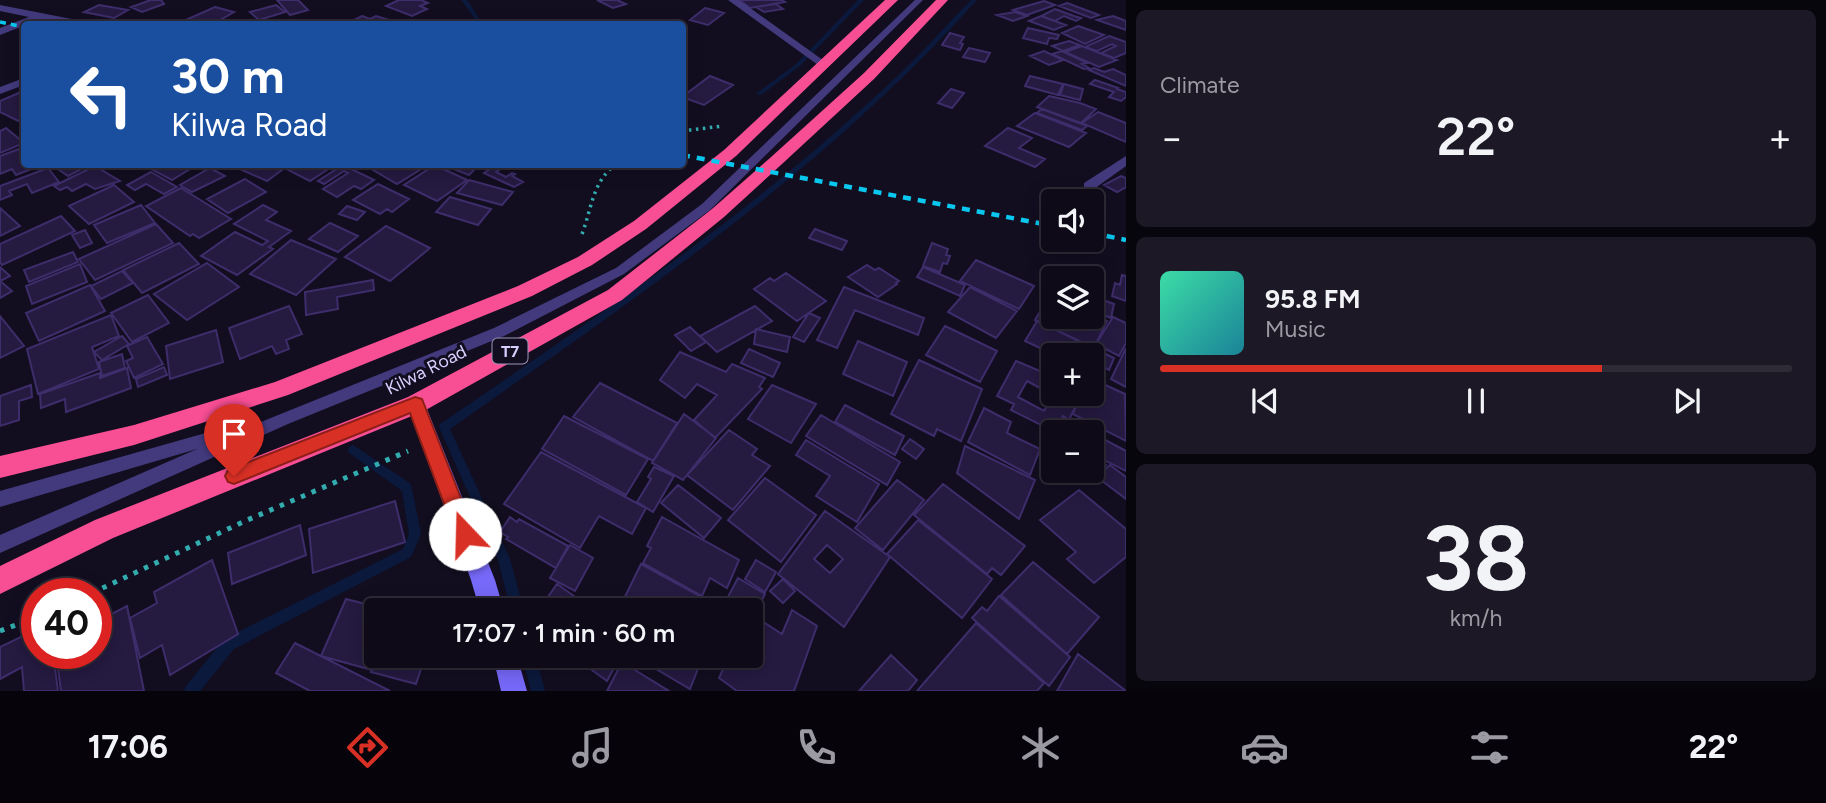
<!DOCTYPE html>
<html lang="en">
<head>
<meta charset="utf-8">
<style>
  :root { --surface:#0e0a18; --page:#1c1825; --text:#f1f3f6; --muted:#9b9aa2; --line:#2e2b37; --accent:#d93025 }
  body { margin:0; font-family:Figtree,sans-serif; background:var(--page); color:var(--text); height:100vh; display:flex; flex-direction:column; font-size:26px; white-space:nowrap }
  * { box-sizing:border-box; margin:0 }
  p { font-size:23px; color:var(--muted) }
  .icon { flex:none; width:38px; height:38px; fill:none; stroke:currentColor; stroke-width:2; stroke-linecap:round; stroke-linejoin:round }
  .map { position:relative; flex:1; overflow:hidden }
  .sheet { display:flex; flex-direction:column; gap:10px; padding:10px; background:#08060d; width:700px }
  .sheet>* { flex:none }
  .hud { position:absolute; left:21px; top:21px; width:665px; height:147px; border-radius:7px; box-shadow:0 4px 18px #0003,0 0 0 2px var(--line); background:#1a4fa0; color:#fff; overflow:hidden }
  .controls { position:absolute; left:1041px; top:189px; display:grid; gap:14px }
  .controls a { display:grid; place-items:center; width:63px; height:63px; border-radius:7px; background:var(--surface); box-shadow:0 4px 18px #0003,0 0 0 2px var(--line); font-size:35px }
  .speed { position:absolute; left:21px; top:578px; display:flex; gap:14px; font-size:35px; font-weight:700; text-align:center }
  .speed>* { display:grid; place-content:center; width:91px; height:91px; border-radius:50%; background:var(--surface); box-shadow:0 4px 18px #0003,0 0 0 2px var(--line); line-height:1 }
  .speed .limit { border:10px solid #d22; background:#fff; color:#111 }
  .pin { position:absolute; display:grid; place-items:center; width:60px; height:60px; color:#fff; margin:-72px -30px; border-radius:50% 50% 50% 0; rotate:-45deg; box-shadow:0 0 7px #0007 }
  .pin .icon { rotate:45deg }
  .me { position:absolute; width:77px; margin:-38px; rotate:339deg; stroke-linejoin:round; filter:drop-shadow(0 0 5px #0008) }
  .turn { display:flex; align-items:center; gap:24px; height:147px; padding:0 35px; font-size:32px }
  .turn .icon { width:91px; height:91px; stroke-width:2.5 }
  .turn b { display:block; font-size:49px; line-height:60px }
  .big { font-size:52px; font-weight:600; line-height:1.1 }
  .sheet .tile { flex:1; display:flex; flex-direction:column; justify-content:center; gap:10px; min-width:0; padding:0 24px; border-radius:10px; background:var(--page) }
  .sheet .dial { align-items:center; gap:0 }
  .dial b { font-size:91px; line-height:1 }
  .song { display:flex; align-items:center; gap:21px }
  .cover { width:84px; height:84px; border-radius:10px; background:linear-gradient(135deg,hsl(160 70% 55%),hsl(190 70% 35%)) }
  .played { height:7px; border-radius:4px; background:linear-gradient(90deg,var(--accent) 70%,var(--line) 70%) }
  .keys { display:flex; justify-content:space-around; direction:ltr }
  .heat { display:flex; justify-content:space-between; align-items:center; font-size:38px; direction:ltr }
  .trip { position:absolute; left:364px; top:598px; width:399px; height:70px; border-radius:7px; background:var(--surface); box-shadow:0 4px 18px #0003,0 0 0 2px var(--line); font-weight:600; line-height:70px; text-align:center }
  .menu { display:flex; height:112px; justify-content:space-around; align-items:center; background:#06040a; color:var(--muted) }
  .menu .icon { width:49px; height:49px }
  .menu .on { color:var(--accent) }
  .menu b { font-size:32px; color:var(--text) }
  main { display:flex; flex:1; min-height:0 }
  .map>svg:first-child { display:block }
  .lines { fill:none; stroke-linecap:round; stroke-linejoin:round }
  .stream { fill:#0b193c; fill-rule:evenodd }
  .building { fill:#251a40; stroke:#3e2d6b; stroke-width:2; fill-rule:evenodd }
  .path-far1 { stroke:#32acae; stroke-width:3.5; stroke-dasharray:2.5 4.5; stroke-linecap:butt }
  .path { stroke:#32acae; stroke-width:5; stroke-dasharray:4.5 7; stroke-linecap:butt }
  .lane { fill:#423a7d; fill-rule:evenodd }
  .street { fill:#423a7d; fill-rule:evenodd }
  .secondary { fill:#7769f9; fill-rule:evenodd }
  .highway { fill:#f84e94; fill-rule:evenodd }
  .rail-far1 { stroke:#09c8ef; stroke-width:3.5; stroke-dasharray:6 5; stroke-linecap:butt }
  .rail { stroke:#09c8ef; stroke-width:4.5; stroke-dasharray:8 7; stroke-linecap:butt }
  .route { fill:#d93025; stroke:#8d1f18; stroke-width:2 }
  .labels { text-anchor:middle; dominant-baseline:central; stroke-width:6; stroke-linejoin:round; paint-order:stroke }
  .shield { fill:#120e20; stroke:#9c95bb; stroke-width:2 }
  .shield-label { font-size:16px; font-weight:bold; fill:#d7cffd }
  .street-label { font-size:18px; fill:#d7cffd; stroke:#120e20 }
</style>
</head>
<body>
<main>
<div class="map">
<svg width="1126" height="691" viewBox="0 0 1126 691">
  <rect width="100%" height="100%" fill="#120e20"/>
  <g class="lines">
    <path class="stream" d="M 461,0 L 467,0 L 483,24 L 479,24 Z
      M 858,0 L 864,0 L 800,66 L 761,95 L 757,95 L 757,93 L 796,64 Z
      M 971,0 L 977,0 C 825,170 635,299 450,429 L 510,559 L 524,611 L 511,611 L 498,560 L 439,427 L 440,424 C 579,329 720,235 846,123 C 867,104 888,85 909,65 C 930,44 950,21 971,0 Z
      M 353,445 L 411,484 L 421,534 L 411,557 L 234,649 L 200,691 L 184,691 L 186,686 L 224,639 L 403,549 L 409,534 L 402,491 L 349,453 L 348,450 L 349,447 Z
      M 522,656 L 536,656 L 545,691 L 531,691 Z"/>
  </g>
  <path class="building" d="M 151,0 L 161,0 L 164,4 L 142,12 L 131,7 Z
    M 277,0 L 298,0 L 308,10 L 290,15 Z
    M 399,0 L 421,0 L 428,3 L 420,6 L 427,9 L 412,16 L 386,6 Z
    M 597,0 L 617,0 L 626,4 L 613,8 Z
    M 739,0 L 782,0 L 785,2 L 750,8 Z
    M 1044,1 L 1055,5 L 1027,15 L 1013,10 Z
    M 1067,3 L 1099,15 L 1091,18 L 1059,6 Z
    M 776,4 L 783,9 L 764,12 L 756,7 Z
    M 99,5 L 128,10 L 114,18 L 84,12 Z
    M 276,5 L 285,12 L 259,20 L 250,12 Z
    M 215,7 L 234,12 L 213,24 L 179,23 Z
    M 705,8 L 724,13 L 708,25 L 690,20 Z
    M 1055,9 L 1074,16 L 1081,18 L 1076,21 L 1064,16 L 1055,21 L 1041,16 Z
    M 1015,12 L 1027,16 L 1013,21 L 997,15 Z
    M 362,16 L 370,19 L 376,16 L 396,22 L 358,24 L 350,22 Z
    M 1041,16 L 1066,25 L 1054,30 L 1029,21 Z
    M 1113,16 L 1126,21 L 1126,30 L 1097,20 Z
    M 1078,26 L 1104,35 L 1085,44 L 1062,33 Z
    M 1028,28 L 1059,35 L 1057,39 L 1049,38 L 1047,44 L 1023,38 Z
    M 950,33 L 964,37 L 960,43 L 963,44 L 960,50 L 942,45 Z
    M 1109,36 L 1126,42 L 1126,53 L 1114,58 L 1101,53 L 1116,46 L 1112,44 L 1097,51 L 1085,47 Z
    M 1069,41 L 1080,45 L 1063,51 L 1052,46 Z
    M 1082,46 L 1117,60 L 1099,67 L 1065,52 Z
    M 969,48 L 990,53 L 985,62 L 963,57 Z
    M 1044,51 L 1063,60 L 1049,65 L 1030,56 Z
    M 1062,51 L 1087,63 L 1082,64 L 1089,68 L 1084,69 L 1052,54 Z
    M 1094,68 L 1104,72 L 1113,69 L 1126,75 L 1126,86 L 1089,70 Z
    M 710,76 L 733,85 L 704,105 L 682,97 Z
    M 1030,76 L 1063,84 L 1058,95 L 1025,86 Z
    M 1095,80 L 1118,88 L 1117,89 L 1126,92 L 1126,97 L 1121,101 L 1109,97 L 1114,92 L 1090,84 Z
    M 1064,84 L 1083,89 L 1080,100 L 1060,95 Z
    M 951,89 L 964,93 L 952,108 L 938,103 Z
    M 21,92 L 24,94 L 24,118 L 18,121 L 0,112 L 0,101 Z
    M 1049,96 L 1080,103 L 1096,109 L 1081,123 L 1037,107 Z
    M 1042,109 L 1087,126 L 1082,130 L 1037,113 Z
    M 1098,112 L 1126,123 L 1126,142 L 1082,123 Z
    M 1035,113 L 1086,133 L 1069,147 L 1017,126 Z
    M 6,128 L 24,143 L 0,153 L 0,131 Z
    M 1008,128 L 1032,138 L 1019,148 L 1045,159 L 1035,167 L 985,146 Z
    M 19,149 L 24,157 L 24,164 L 31,164 L 34,168 L 16,175 L 12,169 L 0,174 L 0,156 Z
    M 51,164 L 91,164 L 68,176 Z
    M 160,164 L 192,164 L 187,167 L 190,169 L 172,180 L 151,169 Z
    M 251,164 L 290,164 L 267,181 L 242,170 Z
    M 297,164 L 336,164 L 310,181 L 288,170 Z
    M 363,164 L 422,164 L 426,166 L 397,184 Z
    M 441,164 L 469,164 L 477,167 L 469,175 Z
    M 343,165 L 374,180 L 361,189 L 354,186 L 337,197 L 323,189 L 348,173 L 344,171 L 324,184 L 318,181 Z
    M 435,165 L 467,180 L 437,201 L 404,185 Z
    M 496,165 L 502,168 L 496,172 L 506,177 L 512,173 L 515,174 L 512,176 L 523,182 L 514,187 L 484,173 Z
    M 95,166 L 120,181 L 95,189 L 86,184 L 72,191 L 67,187 L 60,190 L 54,186 Z
    M 48,168 L 59,182 L 32,193 L 27,184 L 9,191 L 12,195 L 0,200 L 0,186 Z
    M 210,168 L 225,176 L 192,192 L 180,185 Z
    M 151,172 L 177,187 L 164,194 L 146,184 L 135,190 L 127,185 Z
    M 1121,176 L 1126,178 L 1126,187 L 1117,192 L 1104,185 Z
    M 245,179 L 266,192 L 228,213 L 207,199 Z
    M 469,180 L 513,192 L 502,205 L 457,193 Z
    M 378,184 L 409,199 L 392,212 L 387,209 L 380,214 L 353,200 Z
    M 114,185 L 134,202 L 89,224 L 69,206 Z
    M 181,188 L 231,219 L 199,238 L 193,234 L 190,236 L 146,206 Z
    M 450,197 L 491,209 L 478,225 L 436,212 Z
    M 141,205 L 155,223 L 107,243 L 94,225 Z
    M 263,205 L 277,212 L 266,220 L 291,231 L 269,247 L 273,249 L 237,275 L 201,256 L 235,232 L 262,245 L 268,241 L 234,224 Z
    M 347,206 L 365,212 L 357,220 L 339,214 Z
    M 0,208 L 20,226 L 0,236 Z
    M 61,216 L 75,231 L 2,265 L 0,262 L 0,244 Z
    M 330,223 L 358,236 L 338,252 L 309,239 Z
    M 156,224 L 173,243 L 95,280 L 79,259 Z
    M 386,226 L 430,248 L 390,281 L 345,257 Z
    M 815,229 L 847,241 L 842,250 L 809,238 Z
    M 85,230 L 92,243 L 80,248 L 72,235 Z
    M 291,240 L 336,259 L 296,295 L 250,274 Z
    M 179,243 L 199,264 L 142,293 L 123,270 Z
    M 932,243 L 948,249 L 946,255 L 950,256 L 947,264 L 943,263 L 940,272 L 923,266 Z
    M 73,252 L 78,262 L 29,282 L 24,270 Z
    M 976,260 L 1034,286 L 1019,309 L 960,281 Z
    M 207,263 L 239,287 L 187,320 L 154,294 Z
    M 80,264 L 87,282 L 32,304 L 26,286 Z
    M 867,265 L 875,270 L 879,268 L 899,281 L 896,283 L 897,284 L 878,297 L 848,277 Z
    M 0,267 L 10,276 L 0,281 L 12,291 L 0,298 Z
    M 923,267 L 965,285 L 960,296 L 917,277 Z
    M 122,271 L 133,283 L 101,299 L 91,286 Z
    M 786,273 L 826,301 L 797,321 L 754,289 L 770,278 L 774,281 Z
    M 1122,275 L 1126,276 L 1126,301 L 1112,296 L 1115,283 L 1120,285 Z
    M 373,280 L 374,290 L 337,297 L 338,309 L 306,315 L 305,292 Z
    M 90,285 L 105,311 L 39,341 L 26,313 Z
    M 844,287 L 924,318 L 918,335 L 855,310 L 837,348 L 817,340 Z
    M 970,287 L 1017,311 L 996,338 L 948,312 Z
    M 148,295 L 169,323 L 132,342 L 111,313 Z
    M 1050,295 L 1054,297 L 1054,317 L 1092,317 L 1092,314 L 1107,321 L 1094,348 L 1035,320 Z
    M 1092,296 L 1114,304 L 1111,318 L 1092,310 Z
    M 289,306 L 302,334 L 286,340 L 289,349 L 276,354 L 272,346 L 240,359 L 229,328 Z
    M 755,306 L 772,321 L 717,352 L 700,336 Z
    M 809,313 L 820,318 L 804,342 L 793,337 Z
    M 111,315 L 119,336 L 92,347 L 99,369 L 38,394 L 27,349 Z
    M 0,316 L 24,346 L 0,358 Z
    M 1113,317 L 1126,323 L 1126,343 L 1119,356 L 1096,344 Z
    M 1037,321 L 1114,358 L 1109,370 L 1100,365 L 1095,375 L 1092,373 L 1092,355 L 1055,355 L 1025,341 Z
    M 945,326 L 997,351 L 980,382 L 926,355 Z
    M 690,327 L 706,342 L 691,351 L 675,335 Z
    M 756,329 L 790,337 L 787,352 L 754,344 Z
    M 216,330 L 223,362 L 170,379 L 166,346 Z
    M 122,336 L 129,344 L 102,360 L 94,352 Z
    M 147,337 L 163,364 L 134,378 L 126,361 L 133,358 L 127,346 Z
    M 858,341 L 907,362 L 893,396 L 843,374 Z
    M 1126,348 L 1126,387 L 1111,379 Z
    M 749,349 L 780,363 L 773,377 L 741,363 Z
    M 680,352 L 726,372 L 732,364 L 765,378 L 759,387 L 762,389 L 715,438 L 694,420 L 717,395 L 697,384 L 685,398 L 660,380 Z
    M 122,354 L 125,368 L 102,376 L 99,362 Z
    M 919,360 L 982,389 L 961,441 L 937,429 L 934,436 L 891,414 Z
    M 1016,361 L 1054,377 L 1054,394 L 1077,403 L 1069,420 L 1063,416 L 1055,432 L 1011,410 L 1014,404 L 997,396 ZM 1027,381 L 1053,395 L 1044,411 L 1018,397 Z
    M 164,367 L 167,375 L 138,387 L 136,379 Z
    M 127,368 L 131,388 L 66,412 L 65,399 L 41,408 L 40,394 L 100,373 L 100,378 Z
    M 1092,379 L 1125,394 L 1126,441 L 1073,414 L 1081,394 L 1092,394 Z
    M 600,383 L 677,423 L 653,461 L 573,417 Z
    M 31,385 L 32,397 L 19,401 L 19,420 L 0,426 L 0,396 Z
    M 772,385 L 816,404 L 791,443 L 748,419 Z
    M 845,405 L 904,436 L 895,455 L 835,422 Z
    M 984,408 L 1011,422 L 1007,433 L 1040,449 L 1030,475 L 968,442 Z
    M 684,414 L 716,438 L 683,480 L 652,463 Z
    M 821,415 L 900,462 L 887,485 L 806,436 Z
    M 564,416 L 648,459 L 626,495 L 542,449 Z
    M 1068,421 L 1090,432 L 1063,432 Z
    M 729,430 L 757,449 L 752,455 L 770,466 L 733,510 L 687,475 Z
    M 1092,433 L 1126,451 L 1126,471 L 1092,454 Z
    M 910,439 L 924,449 L 916,459 L 902,449 Z
    M 806,440 L 879,484 L 857,522 L 816,496 L 830,476 L 796,455 Z
    M 965,446 L 1035,480 L 1019,519 L 957,473 Z
    M 541,452 L 646,508 L 632,534 L 599,516 L 580,548 L 504,504 Z
    M 1092,456 L 1106,465 L 1096,476 L 1088,471 L 1092,471 Z
    M 1110,465 L 1126,477 L 1126,499 L 1097,477 Z
    M 654,467 L 674,476 L 653,512 L 637,502 L 651,479 L 648,477 Z
    M 765,478 L 816,515 L 781,562 L 728,520 Z
    M 897,480 L 924,500 L 883,550 L 855,528 Z
    M 943,484 L 1025,546 L 1001,575 L 992,568 L 987,574 L 914,515 Z
    M 678,485 L 721,518 L 704,538 L 661,503 Z
    M 1079,490 L 1126,529 L 1126,557 L 1094,583 L 1067,559 L 1076,552 L 1040,520 Z
    M 395,501 L 405,542 L 313,573 L 309,529 Z
    M 825,511 L 890,557 L 844,627 L 778,574 ZM 827,545 L 843,559 L 830,573 L 814,559 Z
    M 510,517 L 517,522 L 519,519 L 568,546 L 556,568 L 506,539 L 508,537 L 500,532 Z
    M 662,517 L 739,560 L 727,588 L 710,578 L 702,596 L 643,563 L 651,548 L 647,546 Z
    M 918,520 L 992,579 L 962,618 L 887,554 Z
    M 300,525 L 306,555 L 232,584 L 228,553 Z
    M 570,545 L 593,558 L 575,591 L 550,578 Z
    M 212,560 L 238,634 L 170,675 L 162,645 L 140,658 L 130,618 L 157,603 L 154,592 Z
    M 756,560 L 776,572 L 765,592 L 745,579 Z
    M 1033,562 L 1099,617 L 1067,654 L 1001,595 Z
    M 641,564 L 722,608 L 721,611 L 618,611 Z
    M 738,578 L 765,594 L 755,614 L 728,597 Z
    M 783,579 L 795,591 L 783,603 L 770,591 Z
    M 557,584 L 581,601 L 574,611 L 545,611 L 541,607 Z
    M 999,596 L 1070,657 L 1049,686 L 972,618 L 982,607 L 987,611 Z
    M 346,599 L 393,611 L 376,611 L 377,656 L 372,670 L 321,656 Z
    M 127,606 L 144,691 L 61,691 L 56,653 L 96,653 L 96,622 Z
    M 792,610 L 817,626 L 794,691 L 737,691 L 719,678 L 729,656 L 751,656 L 751,614 L 782,634 Z
    M 976,623 L 1044,683 L 1037,691 L 917,691 Z
    M 37,629 L 37,653 L 53,653 L 58,691 L 24,691 L 22,667 L 0,679 L 0,647 Z
    M 295,643 L 390,691 L 310,691 L 276,673 Z
    M 1078,654 L 1126,691 L 1057,691 Z
    M 891,655 L 917,680 L 908,691 L 859,691 Z
    M 377,656 L 406,656 L 404,661 L 422,666 L 416,684 L 371,672 Z
    M 590,656 L 619,656 L 620,657 L 607,681 L 585,665 Z
    M 634,656 L 703,656 L 690,689 Z
    M 622,662 L 669,691 L 607,691 Z"/>
  <g class="lines">
    <path class="path-far1" d="M 682,131 L 723,126
      M 582,234 C 592,208 592,182 616,164"/>
    <path class="path" d="M 92,593 L 245,521 L 408,451
      M 0,631 L 37,617"/>
    <path class="lane" d="M 915,0 L 923,0 L 710,210 L 624,274 L 504,336 L 288,424 L 0,553 L 0,535 L 197,449 L 0,507 L 0,491 L 234,425 L 241,430 L 494,328 L 616,268 L 702,204 Z"/>
    <path class="street" d="M 728,0 L 739,0 L 827,63 L 818,65 Z
      M 0,5 L 82,21 L 87,24 L 69,24 L 41,19 L 0,35 L 0,28 L 29,17 L 0,11 Z
      M 24,78 L 24,85 L 0,94 L 0,87 Z
      M 1126,156 L 1126,166 L 1094,189 L 1084,189 L 1084,183 Z"/>
    <path class="secondary" d="M 416,396 L 423,398 L 425,404 L 495,580 L 504,611 L 480,611 L 471,580 L 407,404 L 409,398 Z
      M 493,656 L 517,656 L 527,691 L 501,691 Z"/>
    <path class="highway" d="M 885,0 L 898,0 L 736,156 L 646,229 L 592,265 L 532,296 L 288,395 L 134,445 L 0,478 L 0,456 L 134,425 L 275,382 L 518,286 L 578,257 L 634,221 L 724,150 Z
      M 936,0 L 948,0 L 874,79 L 782,164 L 724,217 L 622,300 L 424,411 L 113,538 L 0,594 L 0,566 L 95,520 L 408,397 L 608,290 L 712,209 L 770,158 L 864,73 Z"/>
    <path class="rail-far1" d="M 0,22 L 24,27"/>
    <path class="rail" d="M 682,155 L 1054,226
      M 1092,233 L 1126,240"/>
  </g>
  <path class="route" d="M 415,397 L 422,399 L 424,404 L 475,534 L 472,541 L 465,543 L 458,541 L 410,413 L 234,484 L 228,482 L 225,476 L 228,470 Z"/>
  <g class="labels">
    <rect class="shield" x="492.5" y="338.5" width="35" height="25" rx="5"/>
    <g class="shield-label">
      <text x="510" y="351">T7</text>
    </g>
    <g class="street-label">
      <text transform="translate(426 370) rotate(-27)">Kilwa Road</text>
    </g>
  </g>
</svg>
<div class="controls">
<a><svg class="icon" aria-label="sound" viewBox="0 0 24 24"><path d="M4 9h4l5-4v14l-5-4H4zM17 9q2 3 0 6"/></svg></a>
<a><svg class="icon" aria-label="layers" viewBox="0 0 24 24"><path d="M12 4l9 5-9 5-9-5zM3 14l9 5 9-5"/></svg></a>
<a>+</a>
<a>−</a>
</div>
<div class="speed"><div class="limit">40</div></div>
<div class="pin" style="left:234px;top:476px;background:#d93025"><svg class="icon" aria-label="arrive" viewBox="0 0 24 24"><path d="M6 21V4h12l-3 4 3 4H6"/></svg></div>
<svg class="me" style="left:465px;top:534px" viewBox="-20 -20 40 40"><circle r="19" fill="#fff"/><path d="M0-13L10 11 0 6-10 11z" fill="#d93025"/></svg>
<div class="trip">17:07 · 1 min · 60 m</div>
<div class="hud">
<div class="turn"><svg class="icon" aria-label="left" viewBox="0 0 24 24"><path d="M17 20v-9H6M10 6l-5 5 5 5"/></svg><div><b>30 m</b>Kilwa Road</div></div>
</div>
</div>
<section class="sheet">
<div class="tile"><p>Climate</p>
<div class="heat"><a>−</a><b class="big">22°</b><a>+</a></div>
</div>
<div class="tile">
<div class="song"><i class="cover"></i><div><b>95.8 FM</b><p>Music</p></div></div>
<div class="played"></div>
<div class="keys"><svg class="icon" aria-label="previous" viewBox="0 0 24 24"><path d="M18 5L8 12l10 7zM5 5v14"/></svg><svg class="icon" aria-label="pause" viewBox="0 0 24 24"><path d="M8 5v14M16 5v14"/></svg><svg class="icon" aria-label="next" viewBox="0 0 24 24"><path d="M6 5l10 7-10 7zM19 5v14"/></svg></div>
</div>
<div class="tile dial"><b>38</b><p>km/h</p></div>
</section>
</main>
<nav class="menu">
<b>17:06</b>
<svg class="icon on" aria-label="directions" viewBox="0 0 24 24"><path d="M12 3l9 9-9 9-9-9zM9 14v-3h6M13 9l2 2-2 2"/></svg>
<svg class="icon" aria-label="music" viewBox="0 0 24 24"><path d="M9 18V5l10-2v13"/><circle cx="6" cy="18" r="3"/><circle cx="16" cy="16" r="3"/></svg>
<svg class="icon" aria-label="phone" viewBox="0 0 24 24"><path d="M5 4h4l2 5-3 2q2 4 5 5l2-3 5 2v4C11 20 4 13 5 4z"/></svg>
<svg class="icon" aria-label="climate" viewBox="0 0 24 24"><path d="M12 3v18M4 7l16 10M4 17L20 7"/></svg>
<svg class="icon" aria-label="car" viewBox="0 0 24 24"><path d="M5 17H2v-5l4-1 3-4h7l3 4 3 1v5h-3M9 17h6M6 11h13"/><circle cx="7" cy="17" r="2"/><circle cx="17" cy="17" r="2"/></svg>
<svg class="icon" aria-label="filters" viewBox="0 0 24 24"><path d="M4 7h16M4 17h16"/><circle cx="9" cy="7" r="2"/><circle cx="15" cy="17" r="2"/></svg>
<b>22°</b>
</nav>
</body>
</html>
